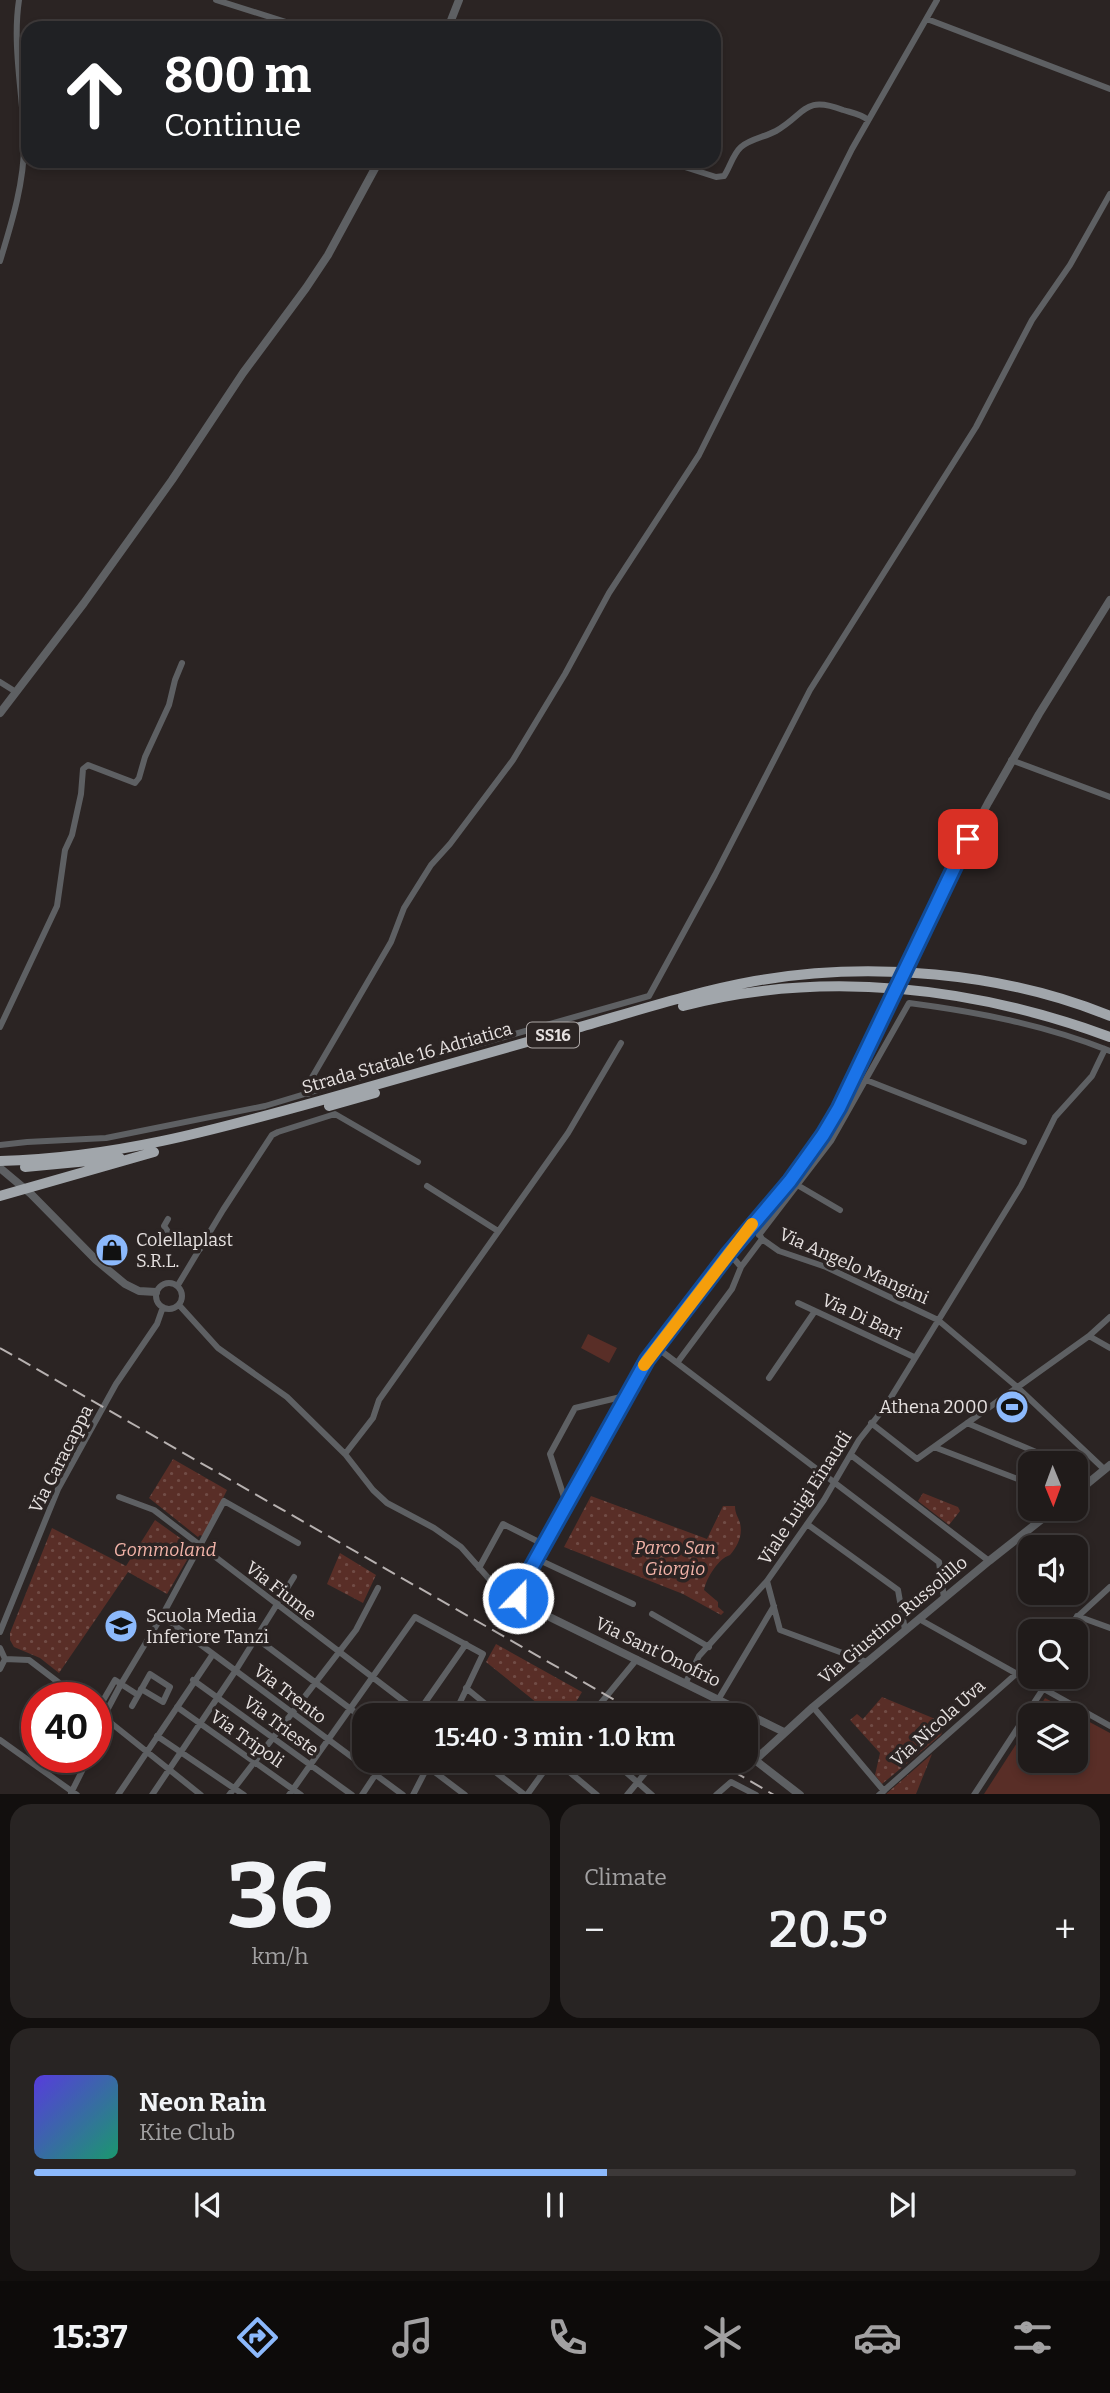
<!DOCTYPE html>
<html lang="en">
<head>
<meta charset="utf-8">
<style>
  :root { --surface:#201b1a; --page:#282423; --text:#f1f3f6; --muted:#a2a1a2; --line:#3d3939; --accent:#8cb9fc }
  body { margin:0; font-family:Bitter,serif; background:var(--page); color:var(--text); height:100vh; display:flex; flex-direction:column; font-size:26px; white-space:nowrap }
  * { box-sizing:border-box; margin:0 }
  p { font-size:23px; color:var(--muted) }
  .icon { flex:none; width:38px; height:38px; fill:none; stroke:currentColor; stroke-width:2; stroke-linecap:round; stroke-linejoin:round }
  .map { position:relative; height:1794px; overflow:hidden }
  .sheet { display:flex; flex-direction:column; gap:10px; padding:10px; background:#120f0e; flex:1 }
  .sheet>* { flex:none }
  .top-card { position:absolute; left:21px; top:21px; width:700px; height:147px; border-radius:21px; box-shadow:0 4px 10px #0003,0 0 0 2px var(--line); background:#202124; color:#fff; overflow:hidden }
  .needle { width:46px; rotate:179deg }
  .buttons { position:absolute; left:1018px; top:1451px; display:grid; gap:14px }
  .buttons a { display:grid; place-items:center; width:70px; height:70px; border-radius:14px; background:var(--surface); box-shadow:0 4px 10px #0003,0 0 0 2px var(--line); font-size:35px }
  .speed { position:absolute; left:21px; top:1682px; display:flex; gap:14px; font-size:35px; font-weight:700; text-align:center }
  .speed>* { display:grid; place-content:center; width:91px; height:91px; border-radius:50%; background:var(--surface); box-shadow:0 4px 10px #0003,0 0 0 2px var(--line); line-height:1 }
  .speed .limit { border:10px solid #d22; background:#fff; color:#111 }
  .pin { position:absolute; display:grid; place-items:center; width:60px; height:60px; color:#fff; margin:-30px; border-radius:14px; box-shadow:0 4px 10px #0006 }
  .me { position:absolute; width:77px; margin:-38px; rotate:22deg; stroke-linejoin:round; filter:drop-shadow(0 0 5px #0008) }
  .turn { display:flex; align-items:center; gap:24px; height:147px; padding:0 28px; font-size:32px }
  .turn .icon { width:91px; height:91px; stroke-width:2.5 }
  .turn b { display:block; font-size:49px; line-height:60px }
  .big { font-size:52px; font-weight:600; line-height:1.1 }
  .sheet .widget { flex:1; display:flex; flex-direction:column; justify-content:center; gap:10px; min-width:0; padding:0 24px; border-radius:21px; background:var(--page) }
  .sheet .dial { align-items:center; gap:0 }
  .dial b { font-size:91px; line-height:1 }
  .song { display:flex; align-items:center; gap:21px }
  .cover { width:84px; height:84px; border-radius:10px; background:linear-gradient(135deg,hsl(250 70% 55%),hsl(160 70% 35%)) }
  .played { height:7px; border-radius:4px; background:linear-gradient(90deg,var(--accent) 55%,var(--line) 55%) }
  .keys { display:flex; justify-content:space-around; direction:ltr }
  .heat { display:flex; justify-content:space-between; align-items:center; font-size:38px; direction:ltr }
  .sheet .tiles { flex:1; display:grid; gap:10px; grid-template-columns:1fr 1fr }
  .widget:last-child { grid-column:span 2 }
  .trip { position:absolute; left:352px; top:1703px; width:406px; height:70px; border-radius:21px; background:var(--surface); box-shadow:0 4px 10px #0003,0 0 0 2px var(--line); font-weight:600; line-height:70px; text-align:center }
  .menu { display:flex; height:112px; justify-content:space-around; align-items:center; background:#0d0b0a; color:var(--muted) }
  .menu .icon { width:49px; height:49px }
  .menu .selected { color:var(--accent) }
  .menu b { font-size:32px; color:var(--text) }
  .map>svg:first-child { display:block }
  .grass { fill:url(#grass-dots) }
  .pitch { fill:#592e27 }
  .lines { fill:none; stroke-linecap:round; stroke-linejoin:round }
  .minor { stroke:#5e6063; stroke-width:6 }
  .tertiary { stroke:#5e6063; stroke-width:8 }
  .trunk { stroke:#a1a6ab; stroke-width:10 }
  .rail { stroke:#b7b1b0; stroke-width:2; stroke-dasharray:14 7; stroke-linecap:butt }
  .route-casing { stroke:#114b97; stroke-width:18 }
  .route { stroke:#1a73e8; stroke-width:12 }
  .slow { stroke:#f59e0b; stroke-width:12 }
  .labels { text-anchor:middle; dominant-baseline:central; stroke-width:7; stroke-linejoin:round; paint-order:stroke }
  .shield { fill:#2b2423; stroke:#aea8a7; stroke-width:2 }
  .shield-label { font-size:16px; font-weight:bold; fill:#e6e1e0 }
  .street-label { font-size:18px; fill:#e6e1e0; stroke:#2b2423 }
  .poi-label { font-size:18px; fill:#e6e1e0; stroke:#2b2423; text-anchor:start }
  .park-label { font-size:18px; font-style:italic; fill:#f3b4a9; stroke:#2b2423 }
</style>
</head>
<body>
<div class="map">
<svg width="1110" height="1795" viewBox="0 0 1110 1795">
  <defs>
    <pattern id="grass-dots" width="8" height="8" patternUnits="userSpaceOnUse" patternTransform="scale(1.75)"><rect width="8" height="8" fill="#592e27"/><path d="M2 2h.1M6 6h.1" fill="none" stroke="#714c46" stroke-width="1.8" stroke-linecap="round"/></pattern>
  </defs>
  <rect width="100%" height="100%" fill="#2b2423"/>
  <path class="grass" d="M 173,1459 L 227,1490 L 204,1537 L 200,1535 L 198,1537 L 149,1498 Z
    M 923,1493 L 958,1507 L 960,1511 L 949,1525 L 918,1501 Z
    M 591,1496 L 707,1539 L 723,1506 L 735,1506 C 735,1514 738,1516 740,1523 C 743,1535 738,1546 730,1555 C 718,1559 707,1577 704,1590 L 718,1602 L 718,1607 L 724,1612 L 721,1615 L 683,1594 L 564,1547 Z
    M 155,1520 L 194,1548 L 167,1594 L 128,1572 L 59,1673 L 40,1658 L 14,1647 L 10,1640 L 10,1633 L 52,1528 L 126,1566 Z
    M 340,1553 L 376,1575 L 363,1603 L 327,1584 Z
    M 496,1644 L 582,1692 L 568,1715 L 552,1715 L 486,1662 Z
    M 882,1697 L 945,1723 L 941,1735 L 882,1784 L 875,1775 L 880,1753 L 850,1720 L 857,1714 L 863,1719 Z
    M 932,1754 L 916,1794 L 886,1794 Z"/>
  <path class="pitch" d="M 588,1334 L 617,1348 L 609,1363 L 581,1348 Z
    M 1045,1698 L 1110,1733 L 1110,1794 L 984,1794 L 1031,1721 L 1031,1760 L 1076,1760 L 1076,1715 L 1035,1715 Z"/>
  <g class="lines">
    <path class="minor" d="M 216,0 L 305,28
      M 927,19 L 1110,89
      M 666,161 L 716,177 L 724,176 C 730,167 733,154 741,147 C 750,139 765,137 776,131 C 806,114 803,95 843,110 C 853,113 861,114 868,120
      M 0,261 C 12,222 25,180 24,140 C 23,93 12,46 19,0
      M 0,682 L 16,692
      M 1011,760 L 1110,797
      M 0,1027 L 57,906 L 65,850 L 72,835 L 81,794 L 83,769 L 88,765 L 135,783 L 139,778 L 145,757 L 169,705 L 175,680 L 182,663
      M 866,1080 L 1024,1142
      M 308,1094 L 307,1086 L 391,942 L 404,908 L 431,865 L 450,844 L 513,760 L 565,674 L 609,593 L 699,455 L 852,149 L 937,0
      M 0,1145 L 27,1142 L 106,1138 L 265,1106 L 431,1056 L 472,1046 L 649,996 L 715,875 L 810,690 L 976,427 L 1032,320 L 1070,265 L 1110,194
      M 427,1186 L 498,1231
      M 799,1186 L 840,1210
      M 168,1219 L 164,1226 L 169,1233 L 200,1249
      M 753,1223 L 762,1239 L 779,1251 L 826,1267 L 938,1320 L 1016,1386 L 1105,1470
      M 759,1235 L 831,1141 L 909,1003 C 978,1012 1045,1025 1110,1051
      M 729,1253 L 741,1267
      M156 1296a13 13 0 1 1 26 0a13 13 0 1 1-26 0Z
      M 178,1285 L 223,1210 L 272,1135 L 278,1132 L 335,1114 L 418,1162
      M 798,1303 L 914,1357
      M 179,1305 L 218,1348 L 287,1397 L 345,1454 L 373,1490 L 387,1503 L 434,1528 L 461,1547 L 498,1589 L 510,1596
      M 1089,1336 L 1110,1348
      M 656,1347 L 939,1562 L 944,1598
      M 677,1363 L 732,1289 L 741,1267 L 762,1239
      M 769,1378 L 815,1311
      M 871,1423 L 917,1459 L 1089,1336 L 1110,1317
      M 967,1423 L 1036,1452 L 1031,1463
      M 934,1447 L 1023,1481 L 1031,1464
      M 345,1454 L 373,1418 L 379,1400 L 568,1133 L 621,1043
      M 851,1455 L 989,1561
      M 119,1497 L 154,1510 L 422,1715
      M 566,1503 L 550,1454 L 575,1408 L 625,1396
      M 807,1524 L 898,1590 L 905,1630
      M 535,1558 L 633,1604
      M 479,1568 L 503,1524 L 543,1544
      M 767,1581 L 780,1630 L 867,1662
      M 652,1614 L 709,1647
      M 162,1616 L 403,1795
      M 1077,1616 L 1110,1628
      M 919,1619 L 1110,1726
      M 1062,1631 L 1110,1587
      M 0,1632 L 58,1489 L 116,1384 L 157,1324 L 163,1307
      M 256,1638 L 364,1719
      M 0,1648 L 5,1659 L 0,1669
      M 5,1659 L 29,1660 L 79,1698
      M 193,1680 L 352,1795
      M 685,1684 L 699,1656 L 767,1581 L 824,1500 L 859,1440 L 885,1407 L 1021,1186 L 1055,1117 L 1092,1076 L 1105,1049
      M 466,1688 L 499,1715
      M 138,1695 L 121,1684 L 162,1616 L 224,1501 L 298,1543
      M 718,1700 L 774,1606
      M 132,1706 L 150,1674 L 170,1687 L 163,1702 L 141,1689
      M 177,1707 L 301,1795
      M 813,1707 L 884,1791
      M 96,1711 L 201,1795
      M 97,1711 L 115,1680 L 121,1684 L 104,1716
      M 417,1714 L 466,1644
      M 591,1715 L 637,1659
      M 157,1736 L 244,1795
      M 0,1740 L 77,1795
      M 96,1743 L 108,1720
      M 419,1760 L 465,1795
      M 480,1760 L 525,1795
      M 555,1760 L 597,1795
      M 612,1760 L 652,1795
      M 71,1793 L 89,1757
      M 118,1795 L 213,1654
      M 152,1795 L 236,1670 L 294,1577
      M 229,1795 L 356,1630 L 378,1588
      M 289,1795 L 415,1617 L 483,1654 L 454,1715
      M 362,1795 L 385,1760
      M 413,1795 L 431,1760
      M 527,1795 L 552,1760
      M 627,1795 L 646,1772 L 652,1760
      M 716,1795 L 731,1782 L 756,1795
      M 879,1795 L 1016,1674
      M 974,1795 L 1043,1689 L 1046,1676"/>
    <path class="tertiary" d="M 448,28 L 459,0
      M 0,713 L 84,603 L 172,480 L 243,373 L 306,288 L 328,255 L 379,161
      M 0,1168 L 31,1194 L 96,1260 L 125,1284 L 139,1291 L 156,1292
      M 1076,1493 L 1110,1465
      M509.5 1598a4.5 4.5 0 1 1 9 0a4.5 4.5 0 1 1-9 0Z
      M 516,1595 L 647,1360 L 729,1253 L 790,1181 L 823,1135 L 839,1108 L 959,858 L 988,803 L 1039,714 L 1110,600
      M 517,1601 L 784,1732
      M 800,1795 L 755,1760 L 813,1707 L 989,1561 L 1056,1508"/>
    <path class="trunk" d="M 683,1006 C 824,969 975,987 1110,1037
      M 329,1106 L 375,1093
      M 0,1161 C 113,1158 211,1131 319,1101 C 404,1077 488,1053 573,1029 C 633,1012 694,992 755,981 C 869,961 1003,972 1110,1016
      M 25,1167 L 120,1158
      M 0,1196 L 154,1152"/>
    <path class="rail" d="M 0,1348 L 641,1715
      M 714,1760 L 774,1795"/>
  </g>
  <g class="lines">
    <defs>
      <path id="route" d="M 518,1598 L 516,1595 L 647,1360 L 729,1253 L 790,1181 L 823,1135 L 839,1108 L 968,839"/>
    </defs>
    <use href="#route" class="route-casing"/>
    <use href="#route" class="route"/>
    <path class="slow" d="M 644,1365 L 752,1224"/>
  </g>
  <defs>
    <symbol id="shop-disc" viewBox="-11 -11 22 22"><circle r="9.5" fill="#8cb9fc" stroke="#2b2423"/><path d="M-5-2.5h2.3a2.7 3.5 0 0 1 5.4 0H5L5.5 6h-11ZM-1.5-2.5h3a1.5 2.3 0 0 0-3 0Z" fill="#111"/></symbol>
    <symbol id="stadium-disc" viewBox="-11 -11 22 22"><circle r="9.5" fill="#8cb9fc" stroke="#2b2423"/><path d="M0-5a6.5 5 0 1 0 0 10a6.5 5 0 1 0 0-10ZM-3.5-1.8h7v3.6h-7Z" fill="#111"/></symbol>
    <symbol id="school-disc" viewBox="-11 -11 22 22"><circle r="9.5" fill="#8cb9fc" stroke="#2b2423"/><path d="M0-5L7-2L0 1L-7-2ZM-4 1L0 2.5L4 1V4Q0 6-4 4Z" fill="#111"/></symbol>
  </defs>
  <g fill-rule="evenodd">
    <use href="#shop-disc" x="93" y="1231" width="38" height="38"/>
    <use href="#stadium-disc" x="993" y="1388" width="38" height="38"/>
    <use href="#school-disc" x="102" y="1607" width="38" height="38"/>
  </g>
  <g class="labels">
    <rect class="shield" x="527" y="1022.5" width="52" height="25" rx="5"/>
    <g class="shield-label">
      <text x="553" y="1035">SS16</text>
    </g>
    <g class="street-label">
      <text transform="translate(407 1058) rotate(-16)">Strada Statale 16 Adriatica</text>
      <text transform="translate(854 1266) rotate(24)">Via Angelo Mangini</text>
      <text transform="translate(862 1317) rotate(25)">Via Di Bari</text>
      <text transform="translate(61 1459) rotate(-63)">Via Caracappa</text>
      <text transform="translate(805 1498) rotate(-57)">Viale Luigi Einaudi</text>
      <text transform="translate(281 1591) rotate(38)">Via Fiume</text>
      <text transform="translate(893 1620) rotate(-40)">Via Giustino Russolillo</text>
      <text transform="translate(658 1652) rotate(26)">Via Sant'Onofrio</text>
      <text transform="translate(290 1694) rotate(37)">Via Trento</text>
      <text transform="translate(938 1723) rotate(-42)">Via Nicola Uva</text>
      <text transform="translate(281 1726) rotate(36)">Via Trieste</text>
      <text transform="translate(247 1739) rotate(35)">Via Tripoli</text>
    </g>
    <g class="poi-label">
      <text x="136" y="1240">Colellaplast<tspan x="136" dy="21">S.R.L.</tspan></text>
      <text x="988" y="1407" text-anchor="end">Athena 2000</text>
      <text x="146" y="1616">Scuola Media<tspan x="146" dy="21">Inferiore Tanzi</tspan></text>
    </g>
    <g class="park-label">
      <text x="675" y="1548">Parco San<tspan x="675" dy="21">Giorgio</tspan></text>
      <text x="165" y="1550">Gommoland</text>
    </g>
  </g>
</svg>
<div class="buttons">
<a><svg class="needle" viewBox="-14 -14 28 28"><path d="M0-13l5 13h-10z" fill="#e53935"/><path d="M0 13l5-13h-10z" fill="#a2a1a2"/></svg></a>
<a><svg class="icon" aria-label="sound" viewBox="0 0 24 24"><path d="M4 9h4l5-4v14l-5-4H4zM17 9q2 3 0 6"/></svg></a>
<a><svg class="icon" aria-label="search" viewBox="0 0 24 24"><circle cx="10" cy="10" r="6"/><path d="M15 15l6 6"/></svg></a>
<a><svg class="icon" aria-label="layers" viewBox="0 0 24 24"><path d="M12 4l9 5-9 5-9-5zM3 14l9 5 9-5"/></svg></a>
</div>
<div class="speed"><div class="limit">40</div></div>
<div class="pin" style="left:968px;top:839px;background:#d93025"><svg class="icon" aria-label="arrive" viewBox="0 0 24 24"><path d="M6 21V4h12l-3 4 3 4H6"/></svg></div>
<svg class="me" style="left:518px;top:1598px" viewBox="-20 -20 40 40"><circle r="17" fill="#1a73e8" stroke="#fff" stroke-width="3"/><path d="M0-11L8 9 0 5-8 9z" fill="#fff"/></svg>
<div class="trip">15:40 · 3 min · 1.0 km</div>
<div class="top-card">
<div class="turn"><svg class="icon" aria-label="ahead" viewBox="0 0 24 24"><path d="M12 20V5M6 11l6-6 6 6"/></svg><div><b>800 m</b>Continue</div></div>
</div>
</div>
<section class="sheet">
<div class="tiles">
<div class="widget dial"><b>36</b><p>km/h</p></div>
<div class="widget"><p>Climate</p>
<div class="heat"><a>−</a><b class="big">20.5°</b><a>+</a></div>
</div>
<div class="widget">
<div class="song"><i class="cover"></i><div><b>Neon Rain</b><p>Kite Club</p></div></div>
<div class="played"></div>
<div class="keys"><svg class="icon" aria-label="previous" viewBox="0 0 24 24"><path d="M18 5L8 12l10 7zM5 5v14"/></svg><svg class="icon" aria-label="pause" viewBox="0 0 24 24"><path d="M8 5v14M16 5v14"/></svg><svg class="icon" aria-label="next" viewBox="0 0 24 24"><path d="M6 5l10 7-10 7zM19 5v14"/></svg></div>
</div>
</div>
</section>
<nav class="menu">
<b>15:37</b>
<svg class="icon selected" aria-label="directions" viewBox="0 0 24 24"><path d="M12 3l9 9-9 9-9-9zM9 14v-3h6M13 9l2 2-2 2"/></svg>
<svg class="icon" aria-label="music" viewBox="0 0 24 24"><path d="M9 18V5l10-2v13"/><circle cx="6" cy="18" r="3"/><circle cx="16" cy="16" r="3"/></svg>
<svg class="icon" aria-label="phone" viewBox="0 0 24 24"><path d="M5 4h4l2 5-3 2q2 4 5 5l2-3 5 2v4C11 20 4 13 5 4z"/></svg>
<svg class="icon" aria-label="climate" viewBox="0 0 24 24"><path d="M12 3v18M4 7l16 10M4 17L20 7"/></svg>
<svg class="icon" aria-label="car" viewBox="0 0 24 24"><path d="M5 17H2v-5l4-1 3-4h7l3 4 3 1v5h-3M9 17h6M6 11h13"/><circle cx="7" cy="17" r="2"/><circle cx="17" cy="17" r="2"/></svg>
<svg class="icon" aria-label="filters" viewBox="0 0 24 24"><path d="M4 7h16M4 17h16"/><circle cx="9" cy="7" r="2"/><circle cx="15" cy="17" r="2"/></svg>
</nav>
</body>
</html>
